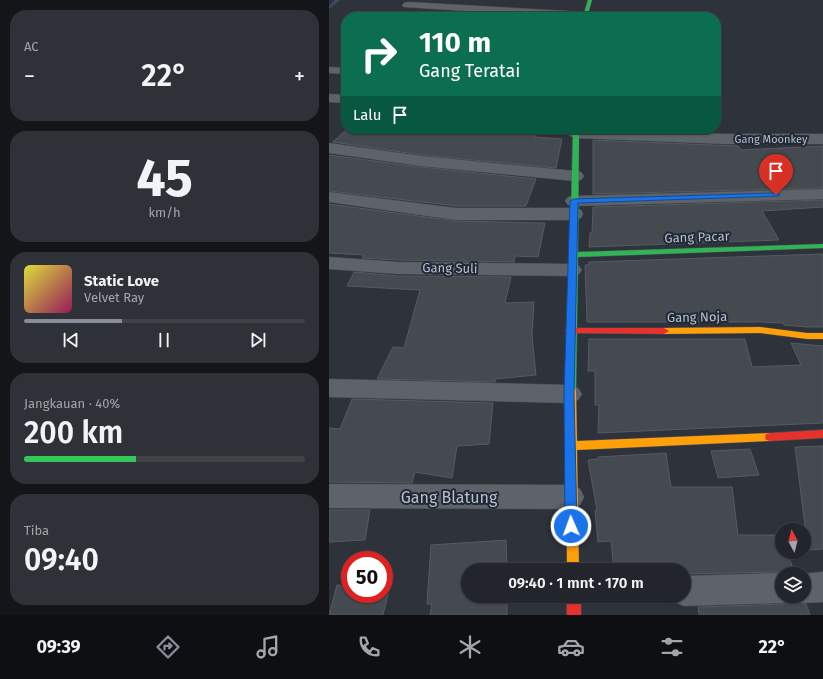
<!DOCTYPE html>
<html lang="id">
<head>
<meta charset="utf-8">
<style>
  :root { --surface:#22262c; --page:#2e3238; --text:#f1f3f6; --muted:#a2a5a9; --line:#3f4348; --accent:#888e99 }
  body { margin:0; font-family:"Fira Sans",sans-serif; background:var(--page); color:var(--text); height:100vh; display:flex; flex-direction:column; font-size:15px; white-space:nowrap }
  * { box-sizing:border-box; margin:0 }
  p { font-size:13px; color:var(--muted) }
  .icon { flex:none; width:22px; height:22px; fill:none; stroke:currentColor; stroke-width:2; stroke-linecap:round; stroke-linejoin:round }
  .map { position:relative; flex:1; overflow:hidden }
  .sheet { display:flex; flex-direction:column; gap:10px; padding:10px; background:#131518; width:329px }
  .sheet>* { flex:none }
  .guide { position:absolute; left:12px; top:12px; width:380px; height:122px; border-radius:16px; box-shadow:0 1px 3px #0004,0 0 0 1px var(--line); background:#0b6e4f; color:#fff; overflow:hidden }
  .needle { width:26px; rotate:353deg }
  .fabs { position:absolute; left:446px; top:523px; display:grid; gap:8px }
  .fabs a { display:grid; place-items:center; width:36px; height:36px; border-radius:50%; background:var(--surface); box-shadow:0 1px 3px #0004,0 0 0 1px var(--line); font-size:20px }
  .speed { position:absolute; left:12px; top:551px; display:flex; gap:8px; font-size:20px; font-weight:700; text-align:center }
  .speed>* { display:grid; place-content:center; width:52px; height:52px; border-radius:50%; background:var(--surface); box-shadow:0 1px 3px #0004,0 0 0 1px var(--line); line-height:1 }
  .speed .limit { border:6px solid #d22; background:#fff; color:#111 }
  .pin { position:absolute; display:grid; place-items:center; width:34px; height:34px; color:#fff; margin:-41px -17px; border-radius:50% 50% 50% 0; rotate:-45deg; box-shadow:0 0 4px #0007 }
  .pin .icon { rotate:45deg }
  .me { position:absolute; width:44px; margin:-22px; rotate:358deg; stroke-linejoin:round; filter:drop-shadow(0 0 3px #0008) }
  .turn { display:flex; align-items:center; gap:14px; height:84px; padding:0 12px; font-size:18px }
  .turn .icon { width:52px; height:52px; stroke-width:2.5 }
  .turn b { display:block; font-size:28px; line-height:34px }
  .then { display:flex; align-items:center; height:38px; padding:0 12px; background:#0003; gap:8px; font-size:15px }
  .big { font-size:30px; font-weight:600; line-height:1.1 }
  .sheet .card { flex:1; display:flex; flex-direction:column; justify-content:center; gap:6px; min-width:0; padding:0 14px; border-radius:16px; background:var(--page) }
  .sheet .dial { align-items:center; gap:0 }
  .dial b { font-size:52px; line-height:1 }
  .song { display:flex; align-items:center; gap:12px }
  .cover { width:48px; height:48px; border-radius:6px; background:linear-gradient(135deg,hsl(60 70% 55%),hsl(330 70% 35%)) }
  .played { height:4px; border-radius:2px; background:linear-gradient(90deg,var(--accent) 35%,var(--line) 35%) }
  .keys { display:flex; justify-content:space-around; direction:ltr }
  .heat { display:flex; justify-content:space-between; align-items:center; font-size:22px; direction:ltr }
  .charge { height:6px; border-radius:3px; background:linear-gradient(90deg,#34c759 40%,var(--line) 0) }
  .trip { position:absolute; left:132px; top:563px; width:230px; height:40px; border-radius:20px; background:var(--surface); box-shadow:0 1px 3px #0004,0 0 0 1px var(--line); font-weight:600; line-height:40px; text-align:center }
  .menu { display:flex; height:64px; justify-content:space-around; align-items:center; background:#0e0f12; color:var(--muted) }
  .menu .icon { width:28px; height:28px }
  .menu .current { color:var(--accent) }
  .menu b { font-size:18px; color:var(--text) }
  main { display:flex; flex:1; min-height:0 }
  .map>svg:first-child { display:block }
  .green { fill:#2b3d41 }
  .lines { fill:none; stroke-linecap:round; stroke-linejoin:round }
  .stream { fill:#3d4c66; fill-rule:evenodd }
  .building { fill:#454950; stroke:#565b63 }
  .lane-casing { stroke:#4a4e54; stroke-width:1 }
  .street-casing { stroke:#4a4e54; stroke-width:1 }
  .fast-casing { stroke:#4a4e54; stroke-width:1 }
  .slow-casing { stroke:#4a4e54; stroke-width:1 }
  .jam-casing { stroke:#4a4e54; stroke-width:1 }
  .lane { fill:#5e6269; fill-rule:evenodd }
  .street { fill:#5e6269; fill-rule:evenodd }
  .fast { fill:#30b455; fill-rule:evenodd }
  .slow { fill:#ff9f0a; fill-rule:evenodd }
  .jam { fill:#e5322d; fill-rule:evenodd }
  .route { fill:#1a73e8; stroke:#114b97 }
  .labels { text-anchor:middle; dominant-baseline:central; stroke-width:4; stroke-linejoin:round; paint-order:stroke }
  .far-street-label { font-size:11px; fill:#b9bfcb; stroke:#212937 }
  .street-label { font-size:13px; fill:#b9bfcb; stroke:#212937 }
  .near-street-label { font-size:16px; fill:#b9bfcb; stroke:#212937 }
</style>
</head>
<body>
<main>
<section class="sheet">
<div class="card"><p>AC</p>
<div class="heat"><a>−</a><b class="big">22°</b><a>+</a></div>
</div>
<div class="card dial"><b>45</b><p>km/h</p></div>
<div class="card">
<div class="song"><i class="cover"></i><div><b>Static Love</b><p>Velvet Ray</p></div></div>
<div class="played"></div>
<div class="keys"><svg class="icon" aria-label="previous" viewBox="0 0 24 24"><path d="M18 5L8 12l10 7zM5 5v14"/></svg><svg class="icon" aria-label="pause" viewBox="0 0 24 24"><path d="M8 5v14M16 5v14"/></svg><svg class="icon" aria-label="next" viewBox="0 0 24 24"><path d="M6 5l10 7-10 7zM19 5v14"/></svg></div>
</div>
<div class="card"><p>Jangkauan · 40%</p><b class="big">200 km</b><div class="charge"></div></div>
<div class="card"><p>Tiba</p><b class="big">09:40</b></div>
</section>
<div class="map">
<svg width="494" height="615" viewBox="0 0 494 615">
  <rect width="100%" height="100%" fill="#2e333b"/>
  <path class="green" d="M 71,12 L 188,13 L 184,17 L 90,17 L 67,15 Z"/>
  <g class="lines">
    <path class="stream" d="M 6,0 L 11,0 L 0,9 L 0,6 Z"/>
  </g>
  <path class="building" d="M 18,129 L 210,129 L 206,137 L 233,139 L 227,168 L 92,155 L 4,142 Z
    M 290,129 L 373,129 L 373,132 Z
    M 264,140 L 409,146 L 412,150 L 494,146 L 494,188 L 264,194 Z
    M 0,155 L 92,167 L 207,179 L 197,206 L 127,206 L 0,191 Z
    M 494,200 L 494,207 L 433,211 L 450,240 L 260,247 L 261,233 L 263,233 L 264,207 Z
    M 0,204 L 127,221 L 216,223 L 209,257 L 186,256 L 185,262 L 69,260 L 33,258 L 35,255 L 0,253 Z
    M 494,254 L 494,327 L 478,327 L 455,325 L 454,323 L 431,322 L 258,322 L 256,265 L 260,265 L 260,262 Z
    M 25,272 L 69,276 L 182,277 L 176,303 L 205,302 L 203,336 L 207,375 L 166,379 L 166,382 L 48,379 L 64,347 L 75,348 L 91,290 L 18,286 Z
    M 260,339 L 416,339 L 423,367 L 472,365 L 462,343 L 494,346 L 494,423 L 269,433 L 270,405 L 266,405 L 266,371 L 259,371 Z
    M 23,399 L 164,403 L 160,444 L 128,446 L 123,478 L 86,472 L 83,483 L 0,482 L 0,428 L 11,429 Z
    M 494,446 L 494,549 L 479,550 L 466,447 Z
    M 421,449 L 430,475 L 389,478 L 382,451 Z
    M 337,453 L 342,487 L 403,487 L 409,535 L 452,535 L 453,552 L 458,552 L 466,574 L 456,574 L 453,572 L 355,574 L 355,570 L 285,570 L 282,541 L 269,542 L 266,511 L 268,510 L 259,460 L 269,459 L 269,457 Z
    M 0,510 L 41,510 L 36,540 L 0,542 Z
    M 177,540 L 178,570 L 139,570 L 139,596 L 178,596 L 178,615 L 101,615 L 103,604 L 98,604 L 102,545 Z
    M 8,585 L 21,586 L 21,594 L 55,594 L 55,586 L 61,586 L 54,615 L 0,615 Z
    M 464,601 L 477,604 L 481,615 L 370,615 L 369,607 L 453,604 Z"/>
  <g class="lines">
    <defs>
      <path id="lane" d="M 0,67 L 17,68 L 17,74 L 0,73 Z"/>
      <path id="street" d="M 79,2 L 256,12 L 260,13 L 262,15 L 260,17 L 231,17 L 75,7 L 73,5 L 75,3 Z
        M 0,94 L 17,95 L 17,103 L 0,102 Z
        M 244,129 L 396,134 L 494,134 L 494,144 L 396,144 L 247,138 L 241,136 L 239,133 Z
        M 0,143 L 92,156 L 246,171 L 252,172 L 255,176 L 252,180 L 246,181 L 92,166 L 0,153 Z
        M 494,189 L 494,199 L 245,206 L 239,205 L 236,201 L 239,197 L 245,196 Z
        M 0,192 L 127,208 L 245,208 L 252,210 L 254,214 L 252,218 L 245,220 L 127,220 L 0,202 Z
        M 0,257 L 69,262 L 243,264 L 250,266 L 253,270 L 250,274 L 243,276 L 69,274 L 0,269 Z
        M 0,379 L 240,385 L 249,388 L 253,394 L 249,400 L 240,403 L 0,397 Z
        M 0,484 L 241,485 L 251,489 L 255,497 L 251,505 L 241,509 L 0,508 Z
        M 494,572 L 494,602 L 475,603 L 464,599 L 453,603 L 355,606 L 344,601 L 341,596 L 355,596 L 355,576 L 453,573 L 455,574 L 453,574 L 453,596 L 475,596 L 475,574 L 473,574 Z"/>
      <path id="fast" d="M 259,0 L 263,0 L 258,17 L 254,17 Z
        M 244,129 L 250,129 L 249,252 L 494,244 L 494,248 L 249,257 L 247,391 L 246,394 L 238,394 L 237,391 L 240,257 L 239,255 L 241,253 Z"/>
      <path id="slow" d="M 431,327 L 478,333 L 494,333 L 494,339 L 478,339 L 431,333 L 335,334 L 330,331 L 335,328 Z
        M 242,387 L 246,388 L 247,391 L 248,441 L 441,433 L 445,434 L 446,437 L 445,440 L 441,441 L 248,450 L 250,570 L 238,570 L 237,449 L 235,446 L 237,443 L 237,391 L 238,388 Z"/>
      <path id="jam" d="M 241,328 L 335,328 L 340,331 L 335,334 L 238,333 L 236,331 L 238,329 Z
        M 494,430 L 494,438 L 441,441 L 437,440 L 436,437 L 437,434 L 441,433 Z
        M 238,596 L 252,596 L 252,615 L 238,615 Z"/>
    </defs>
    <use href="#lane" class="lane-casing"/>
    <use href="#street" class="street-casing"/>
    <use href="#fast" class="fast-casing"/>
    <use href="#slow" class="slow-casing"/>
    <use href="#jam" class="jam-casing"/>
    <use href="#lane" class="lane"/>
    <use href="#street" class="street"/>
    <use href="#fast" class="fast"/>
    <use href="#slow" class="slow"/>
    <use href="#jam" class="jam"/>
  </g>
  <path class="route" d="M 447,193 L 451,195 L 450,196 L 249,203 L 245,394 L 248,526 L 246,530 L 242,531 L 237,530 L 236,526 L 235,394 L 241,201 L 245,199 Z"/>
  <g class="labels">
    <g class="far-street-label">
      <text x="442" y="139">Gang Moonkey</text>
    </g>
    <g class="street-label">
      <text transform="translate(368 237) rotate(-2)">Gang Pacar</text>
      <text transform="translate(121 268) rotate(1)">Gang Suli</text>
      <text transform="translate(368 317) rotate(-1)">Gang Noja</text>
    </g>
    <g class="near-street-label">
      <text x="120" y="497">Gang Blatung</text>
    </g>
  </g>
</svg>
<div class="fabs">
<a><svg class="needle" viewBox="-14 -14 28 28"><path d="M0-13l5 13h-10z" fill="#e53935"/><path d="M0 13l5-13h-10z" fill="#a2a5a9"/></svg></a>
<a><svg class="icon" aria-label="layers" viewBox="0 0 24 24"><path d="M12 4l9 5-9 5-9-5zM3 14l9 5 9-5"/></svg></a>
</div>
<div class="speed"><div class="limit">50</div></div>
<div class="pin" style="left:447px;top:195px;background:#d93025"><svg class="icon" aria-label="arrive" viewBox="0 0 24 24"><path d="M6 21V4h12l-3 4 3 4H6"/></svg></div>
<svg class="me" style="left:242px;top:526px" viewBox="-20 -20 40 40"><circle r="17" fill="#1a73e8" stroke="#fff" stroke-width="3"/><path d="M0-11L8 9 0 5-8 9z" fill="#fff"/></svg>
<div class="trip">09:40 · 1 mnt · 170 m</div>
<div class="guide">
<div class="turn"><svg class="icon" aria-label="right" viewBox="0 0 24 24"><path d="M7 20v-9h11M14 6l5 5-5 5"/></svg><div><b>110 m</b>Gang Teratai</div></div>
<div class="then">Lalu<svg class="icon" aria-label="arrive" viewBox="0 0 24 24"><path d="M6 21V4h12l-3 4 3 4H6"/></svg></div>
</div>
</div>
</main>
<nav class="menu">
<b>09:39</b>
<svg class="icon current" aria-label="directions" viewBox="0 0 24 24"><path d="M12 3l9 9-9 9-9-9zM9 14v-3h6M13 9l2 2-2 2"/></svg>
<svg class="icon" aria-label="music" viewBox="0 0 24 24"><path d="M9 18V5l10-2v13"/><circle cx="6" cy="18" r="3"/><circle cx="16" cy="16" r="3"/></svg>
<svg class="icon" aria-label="phone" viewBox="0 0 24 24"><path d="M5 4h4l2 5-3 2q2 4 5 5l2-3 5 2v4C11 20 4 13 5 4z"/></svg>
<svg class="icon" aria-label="climate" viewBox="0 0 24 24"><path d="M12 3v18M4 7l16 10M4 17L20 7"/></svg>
<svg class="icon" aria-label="car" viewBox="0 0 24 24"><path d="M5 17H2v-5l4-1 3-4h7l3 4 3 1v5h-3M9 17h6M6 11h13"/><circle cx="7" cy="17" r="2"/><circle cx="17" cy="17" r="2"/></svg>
<svg class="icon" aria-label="filters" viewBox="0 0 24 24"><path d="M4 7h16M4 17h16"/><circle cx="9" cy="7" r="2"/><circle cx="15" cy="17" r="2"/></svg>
<b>22°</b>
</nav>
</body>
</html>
